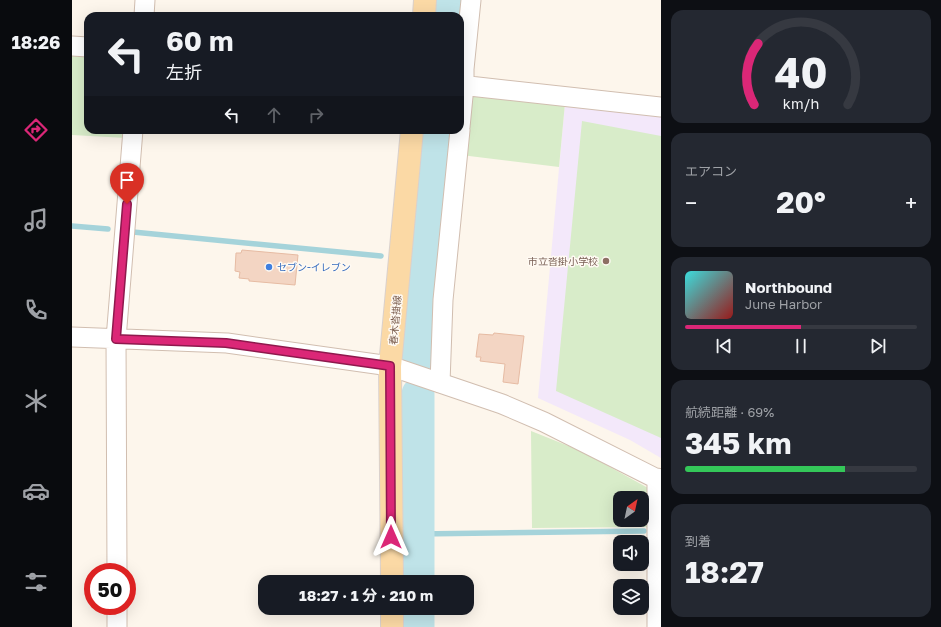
<!DOCTYPE html>
<html lang="ja">
<head>
<meta charset="utf-8">
<style>
  :root { --surface:#171b24; --page:#242831; --text:#f1f3f6; --muted:#9ea1a6; --line:#363941; --accent:#db2777 }
  body { margin:0; font-family:"Golos Text","Noto Sans JP",sans-serif; background:var(--page); color:var(--text); height:100vh; display:flex; flex-direction:column; font-size:15px; white-space:nowrap }
  * { box-sizing:border-box; margin:0 }
  p { font-size:13px; color:var(--muted) }
  .icon { flex:none; width:22px; height:22px; fill:none; stroke:currentColor; stroke-width:2; stroke-linecap:round; stroke-linejoin:round }
  .map { position:relative; flex:1; overflow:hidden }
  .panel { display:flex; flex-direction:column; gap:10px; padding:10px; background:#0d0f14; width:280px }
  .panel>* { flex:none }
  .hud { position:absolute; left:12px; top:12px; width:380px; height:122px; border-radius:12px; box-shadow:0 4px 16px #0002; background:#171b24; color:var(--text); overflow:hidden }
  .needle { width:26px; rotate:33deg }
  .controls { position:absolute; left:541px; top:491px; display:grid; gap:8px }
  .controls a { display:grid; place-items:center; width:36px; height:36px; border-radius:8px; background:var(--surface); box-shadow:0 4px 16px #0002; font-size:20px }
  .speed { position:absolute; left:12px; top:563px; display:flex; gap:8px; font-size:20px; font-weight:700; text-align:center }
  .speed>* { display:grid; place-content:center; width:52px; height:52px; border-radius:50%; background:var(--surface); box-shadow:0 4px 16px #0002; line-height:1 }
  .speed .limit { border:6px solid #d22; background:#fff; color:#111 }
  .pin { position:absolute; display:grid; place-items:center; width:34px; height:34px; color:#fff; margin:-41px -17px; border-radius:50% 50% 50% 0; rotate:-45deg; box-shadow:0 0 4px #0007 }
  .pin .icon { rotate:45deg }
  .me { position:absolute; width:44px; margin:-22px; rotate:0deg; stroke-linejoin:round; filter:drop-shadow(0 0 3px #0008) }
  .turn { display:flex; align-items:center; gap:14px; height:84px; padding:0 16px; font-size:18px }
  .turn .icon { width:52px; height:52px; stroke-width:2.5 }
  .turn b { display:block; font-size:28px; line-height:34px }
  .lanes { display:flex; align-items:center; height:38px; padding:0 16px; background:#0003; justify-content:center; gap:20px; direction:ltr }
  .lanes .off { opacity:.35 }
  .big { font-size:30px; font-weight:700; line-height:1.1 }
  .panel .card { flex:1; display:flex; flex-direction:column; justify-content:center; gap:6px; min-width:0; padding:0 14px; border-radius:12px; background:var(--page) }
  .panel .dial { align-items:center; gap:0 }
  .dial svg { height:104px; overflow:visible; fill:none; stroke:var(--line); stroke-width:7; stroke-linecap:round; text-anchor:middle }
  .dial text { fill:var(--text); stroke:none }
  .song { display:flex; align-items:center; gap:12px }
  .cover { width:48px; height:48px; border-radius:6px; background:linear-gradient(135deg,hsl(180 70% 55%),hsl(0 70% 35%)) }
  .played { height:4px; border-radius:2px; background:linear-gradient(90deg,var(--accent) 50%,var(--line) 50%) }
  .keys { display:flex; justify-content:space-around; direction:ltr }
  .heat { display:flex; justify-content:space-between; align-items:center; font-size:22px; direction:ltr }
  .charge { height:6px; border-radius:3px; background:linear-gradient(90deg,#34c759 69%,var(--line) 0) }
  .trip { position:absolute; left:186px; top:575px; width:216px; height:40px; border-radius:12px; background:var(--surface); box-shadow:0 4px 16px #0002; font-weight:700; line-height:40px; text-align:center }
  main { display:flex; flex:1; min-height:0 }
  .dock { display:flex; flex-direction:column; width:72px; justify-content:space-around; align-items:center; background:#090b0e; color:var(--muted) }
  .dock .icon { width:28px; height:28px }
  .dock .on { color:var(--accent) }
  .dock b { font-size:18px; color:var(--text) }
  .map>svg:first-child { display:block }
  .education { fill:#f3e8fa }
  .green { fill:#d8ecc9; fill-rule:evenodd }
  .lines { fill:none; stroke-linecap:round; stroke-linejoin:round }
  .stream { stroke:#a5d3da; stroke-width:5.5 }
  .river { stroke:#bfe3e8; stroke-width:33 }
  .building { fill:#f3d5c3; stroke:#e6bba3 }
  .minor-casing { stroke:#d1beb0; stroke-width:21 }
  .major-casing { stroke:#dad1cd; stroke-width:24 }
  .minor { stroke:#fff; stroke-width:19 }
  .major { stroke:#fbd9a5; stroke-width:22 }
  .route-casing { stroke:#8e194d; stroke-width:10 }
  .route { stroke:#db2777; stroke-width:7 }
  .education-dot { fill:#8d6e63; stroke:#fffaf3; stroke-width:1.5 }
  .shop-dot { fill:#3f7fe0; stroke:#fffaf3; stroke-width:1.5 }
  .labels { text-anchor:middle; dominant-baseline:central; stroke-width:3; stroke-linejoin:round; paint-order:stroke }
  .education-label { font-size:10px; fill:#785e54; stroke:#fffaf3; text-anchor:end }
  .shop-label { font-size:10px; fill:#366cbe; stroke:#fffaf3; text-anchor:start }
  .street-label { font-size:10px; fill:#7a5c4d; stroke:#fffaf3 }
</style>
</head>
<body>
<main>
<nav class="dock">
<b>18:26</b>
<svg class="icon on" aria-label="directions" viewBox="0 0 24 24"><path d="M12 3l9 9-9 9-9-9zM9 14v-3h6M13 9l2 2-2 2"/></svg>
<svg class="icon" aria-label="music" viewBox="0 0 24 24"><path d="M9 18V5l10-2v13"/><circle cx="6" cy="18" r="3"/><circle cx="16" cy="16" r="3"/></svg>
<svg class="icon" aria-label="phone" viewBox="0 0 24 24"><path d="M5 4h4l2 5-3 2q2 4 5 5l2-3 5 2v4C11 20 4 13 5 4z"/></svg>
<svg class="icon" aria-label="climate" viewBox="0 0 24 24"><path d="M12 3v18M4 7l16 10M4 17L20 7"/></svg>
<svg class="icon" aria-label="car" viewBox="0 0 24 24"><path d="M5 17H2v-5l4-1 3-4h7l3 4 3 1v5h-3M9 17h6M6 11h13"/><circle cx="7" cy="17" r="2"/><circle cx="17" cy="17" r="2"/></svg>
<svg class="icon" aria-label="filters" viewBox="0 0 24 24"><path d="M4 7h16M4 17h16"/><circle cx="9" cy="7" r="2"/><circle cx="15" cy="17" r="2"/></svg>
</nav>
<div class="map">
<svg width="589" height="627" viewBox="0 0 589 627">
  <rect width="100%" height="100%" fill="#fdf6ec"/>
  <path class="education" d="M 493,103 L 589,114 L 589,458 L 558,440 L 466,398 Z"/>
  <path class="green" d="M 0,52 L 16,53 L 16,130 L 54,130 L 54,138 L 0,135 Z
    M 395,93 L 493,103 L 487,167 L 389,155 Z
    M 510,121 L 589,136 L 589,438 L 484,391 Z
    M 459,431 L 509,451 L 576,488 L 577,527 L 460,528 ZM 548,498 L 570,498 L 570,520 L 548,520 Z"/>
  <g class="lines">
    <path class="stream" d="M 0,226 L 36,229
      M 61,232 L 309,256
      M 340,259 L 350,260
      M 346,534 L 572,531"/>
    <path class="river" d="M 376,16 L 377,0
      M 346,357 L 350,260 L 364,130
      M 346,394 L 346,582
      M 346,608 L 346,627"/>
  </g>
  <path class="building" d="M 170,250 L 226,255 L 223,285 L 177,281 L 177,279 L 167,278 L 168,272 L 163,271 L 164,253 L 169,253 Z
    M 422,333 L 452,336 L 446,384 L 431,382 L 433,364 L 408,361 L 409,357 L 404,357 L 407,334 L 421,335 Z"/>
  <g class="lines">
    <defs>
      <path id="minor" d="M 72,16 L 73,0
        M 0,46 L 16,47
        M 388,85 L 589,107
        M 388,127 L 392,86 L 392,69 L 399,0
        M 0,337 L 155,343 L 318,366 L 430,404 L 472,422 L 589,481
        M 368,383 L 371,300 L 388,130
        M 45,572 L 44,339 L 61,130
        M 45,606 L 45,627
        M 585,627 L 585,478"/>
      <path id="major" d="M 352,16 L 353,0
        M 320,582 L 318,366 L 340,130
        M 320,608 L 320,627"/>
    </defs>
    <use href="#minor" class="minor-casing"/>
    <use href="#major" class="major-casing"/>
    <use href="#minor" class="minor"/>
    <use href="#major" class="major"/>
  </g>
  <g class="lines">
    <defs>
      <path id="route" d="M 55,204 L 44,339 L 154,343 L 318,366 L 319,537"/>
    </defs>
    <use href="#route" class="route-casing"/>
    <use href="#route" class="route"/>
  </g>
  <circle class="education-dot" cx="534" cy="261" r="4"/>
  <circle class="shop-dot" cx="197" cy="267" r="4"/>
  <g class="labels">
    <g class="education-label">
      <text x="526" y="261">市立沓掛小学校</text>
    </g>
    <g class="shop-label">
      <text x="205" y="267">セブン-イレブン</text>
    </g>
    <g class="street-label">
      <text transform="translate(323 320) rotate(-85)">春木沓掛線</text>
    </g>
  </g>
</svg>
<div class="controls">
<a><svg class="needle" viewBox="-14 -14 28 28"><path d="M0-13l5 13h-10z" fill="#e53935"/><path d="M0 13l5-13h-10z" fill="#9ea1a6"/></svg></a>
<a><svg class="icon" aria-label="sound" viewBox="0 0 24 24"><path d="M4 9h4l5-4v14l-5-4H4zM17 9q2 3 0 6"/></svg></a>
<a><svg class="icon" aria-label="layers" viewBox="0 0 24 24"><path d="M12 4l9 5-9 5-9-5zM3 14l9 5 9-5"/></svg></a>
</div>
<div class="speed"><div class="limit">50</div></div>
<div class="pin" style="left:55px;top:204px;background:#d93025"><svg class="icon" aria-label="arrive" viewBox="0 0 24 24"><path d="M6 21V4h12l-3 4 3 4H6"/></svg></div>
<svg class="me" style="left:319px;top:537px" viewBox="-20 -20 40 40"><path d="M0-17L14 15 0 8-14 15z" fill="#db2777" stroke="#fff" stroke-width="4"/></svg>
<div class="trip">18:27 · 1 分 · 210 m</div>
<div class="hud">
<div class="turn"><svg class="icon" aria-label="left" viewBox="0 0 24 24"><path d="M17 20v-9H6M10 6l-5 5 5 5"/></svg><div><b>60 m</b>左折</div></div>
<div class="lanes"><svg class="icon" aria-label="left" viewBox="0 0 24 24"><path d="M17 20v-9H6M10 6l-5 5 5 5"/></svg><svg class="icon off" aria-label="ahead" viewBox="0 0 24 24"><path d="M12 20V5M6 11l6-6 6 6"/></svg><svg class="icon off" aria-label="right" viewBox="0 0 24 24"><path d="M7 20v-9h11M14 6l5 5-5 5"/></svg></div>
</div>
</div>
<section class="panel">
<div class="card dial"><svg viewBox="0 0 100 80">
<path d="M14 69A42 42 0 1 1 86 69"/>
<path d="M14 69A42 42 0 0 1 17 22" stroke="#db2777"/>
<text x="50" y="56" font-size="32" font-weight="700">40</text>
<text x="50" y="72" font-size="11">km/h</text>
</svg></div>
<div class="card"><p>エアコン</p>
<div class="heat"><a>−</a><b class="big">20°</b><a>+</a></div>
</div>
<div class="card">
<div class="song"><i class="cover"></i><div><b>Northbound</b><p>June Harbor</p></div></div>
<div class="played"></div>
<div class="keys"><svg class="icon" aria-label="previous" viewBox="0 0 24 24"><path d="M18 5L8 12l10 7zM5 5v14"/></svg><svg class="icon" aria-label="pause" viewBox="0 0 24 24"><path d="M8 5v14M16 5v14"/></svg><svg class="icon" aria-label="next" viewBox="0 0 24 24"><path d="M6 5l10 7-10 7zM19 5v14"/></svg></div>
</div>
<div class="card"><p>航続距離 · 69%</p><b class="big">345 km</b><div class="charge"></div></div>
<div class="card"><p>到着</p><b class="big">18:27</b></div>
</section>
</main>
</body>
</html>
